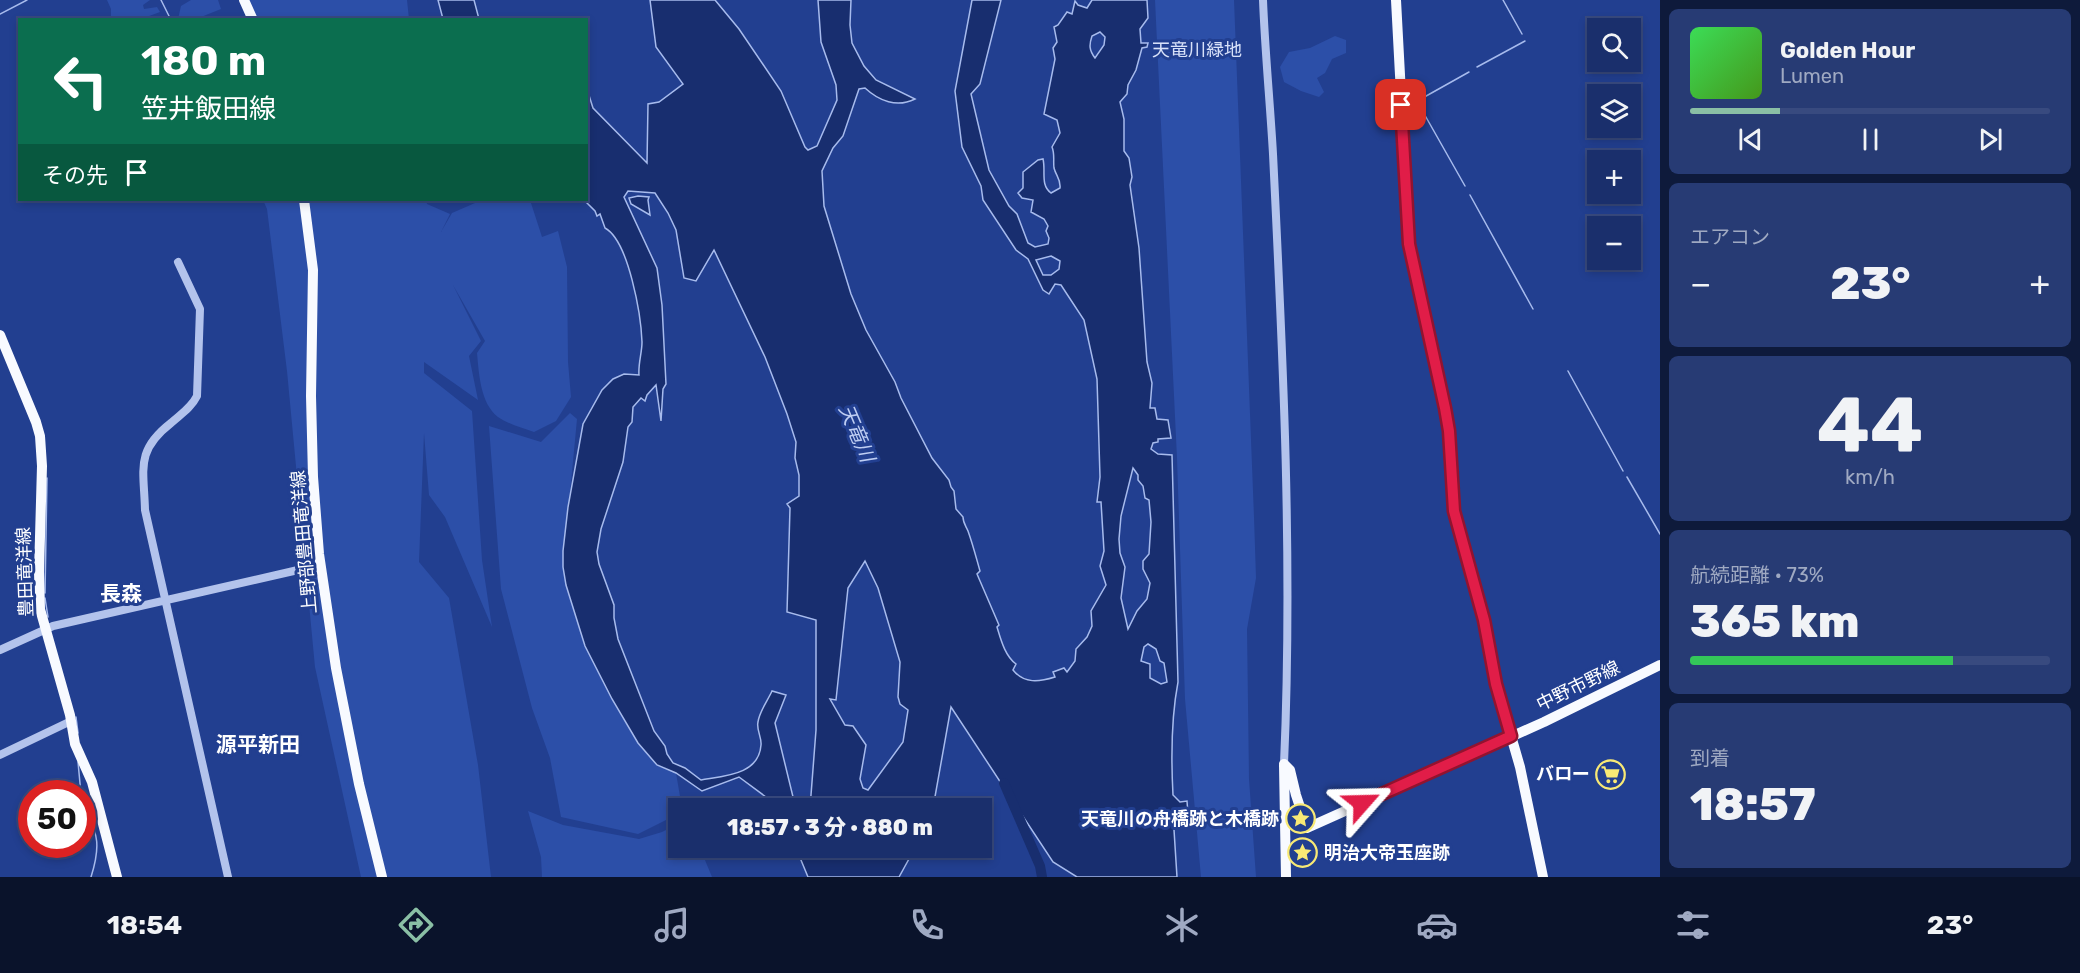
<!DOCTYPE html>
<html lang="ja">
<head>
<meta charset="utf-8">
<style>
  :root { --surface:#1a2f6c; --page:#273b74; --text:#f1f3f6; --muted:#9fa9c2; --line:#384a7f; --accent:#8abfa5 }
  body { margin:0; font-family:Rubik,"Noto Sans JP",sans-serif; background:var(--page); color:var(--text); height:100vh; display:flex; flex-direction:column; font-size:22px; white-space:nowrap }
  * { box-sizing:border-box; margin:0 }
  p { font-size:20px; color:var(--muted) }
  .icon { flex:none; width:33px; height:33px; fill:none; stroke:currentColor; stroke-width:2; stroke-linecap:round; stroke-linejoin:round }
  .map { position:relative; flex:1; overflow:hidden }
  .drawer { display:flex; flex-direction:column; gap:9px; padding:9px; background:#0e1a3b; width:420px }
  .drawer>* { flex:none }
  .top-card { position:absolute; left:18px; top:18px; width:570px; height:183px; border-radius:0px; box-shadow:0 3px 9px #0003,0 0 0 2px var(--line); background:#0b6e4f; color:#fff; overflow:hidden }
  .controls { position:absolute; left:1587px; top:18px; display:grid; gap:12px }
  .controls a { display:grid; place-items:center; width:54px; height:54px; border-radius:0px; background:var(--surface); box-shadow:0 3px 9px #0003,0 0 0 2px var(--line); font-size:30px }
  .speed { position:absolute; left:18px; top:780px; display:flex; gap:12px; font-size:30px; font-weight:700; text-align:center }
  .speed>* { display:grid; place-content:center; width:78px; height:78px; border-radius:50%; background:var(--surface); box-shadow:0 3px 9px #0003,0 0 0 2px var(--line); line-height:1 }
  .speed .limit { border:9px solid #d22; background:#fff; color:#111 }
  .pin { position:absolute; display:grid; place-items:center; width:51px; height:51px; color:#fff; margin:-26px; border-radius:12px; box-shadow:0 3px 9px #0006 }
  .me { position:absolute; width:66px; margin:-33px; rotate:65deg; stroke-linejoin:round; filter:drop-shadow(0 0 4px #0008) }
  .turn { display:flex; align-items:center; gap:21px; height:126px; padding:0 24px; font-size:27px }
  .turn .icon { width:78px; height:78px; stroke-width:2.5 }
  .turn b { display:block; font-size:42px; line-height:51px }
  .then { display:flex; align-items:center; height:57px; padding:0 24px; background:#0003; gap:12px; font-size:22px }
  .big { font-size:45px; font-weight:800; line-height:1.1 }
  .drawer .tile { flex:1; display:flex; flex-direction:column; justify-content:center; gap:9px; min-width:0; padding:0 21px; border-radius:9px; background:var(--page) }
  .drawer .dial { align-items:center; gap:0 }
  .dial b { font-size:78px; line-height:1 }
  .song { display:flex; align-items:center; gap:18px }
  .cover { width:72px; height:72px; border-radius:9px; background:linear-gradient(135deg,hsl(130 70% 55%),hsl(100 70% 35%)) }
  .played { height:6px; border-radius:3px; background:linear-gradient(90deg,var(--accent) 25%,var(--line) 25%) }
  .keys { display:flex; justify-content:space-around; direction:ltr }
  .heat { display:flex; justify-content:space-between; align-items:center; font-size:33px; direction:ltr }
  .charge { height:9px; border-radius:4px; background:linear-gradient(90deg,#34c759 73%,var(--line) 0) }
  .trip { position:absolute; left:668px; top:798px; width:324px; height:60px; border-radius:0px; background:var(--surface); box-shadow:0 3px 9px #0003,0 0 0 2px var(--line); font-weight:800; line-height:60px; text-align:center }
  .menu { display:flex; height:96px; justify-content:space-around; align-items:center; background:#0a132b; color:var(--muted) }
  .menu .icon { width:42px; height:42px }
  .menu .active { color:var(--accent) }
  .menu b { font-size:27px; color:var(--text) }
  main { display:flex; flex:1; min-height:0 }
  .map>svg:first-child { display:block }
  .green { fill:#2c4fa8 }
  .water { fill:#182e6f; stroke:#a7bbed; stroke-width:1.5; fill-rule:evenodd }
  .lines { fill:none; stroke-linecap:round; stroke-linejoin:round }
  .stream { stroke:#a7bbed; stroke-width:1.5 }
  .river { stroke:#182e6f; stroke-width:10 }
  .minor { stroke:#b3c3ec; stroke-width:8 }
  .major { stroke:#f8faff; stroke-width:10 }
  .route-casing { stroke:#92132f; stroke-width:15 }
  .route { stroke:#e11d48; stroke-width:10 }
  .labels { text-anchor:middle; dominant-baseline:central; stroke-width:6; stroke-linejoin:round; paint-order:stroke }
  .park-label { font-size:18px; fill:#d8e1f9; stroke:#223f90 }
  .street-label { font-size:18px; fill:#fff; stroke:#223f90 }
  .poi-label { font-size:18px; font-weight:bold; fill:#fff; stroke:#223f90; text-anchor:end }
  .water-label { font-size:20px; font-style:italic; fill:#bfcef3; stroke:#223f90 }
  .quarter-label { font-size:21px; font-weight:bold; fill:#fff; stroke:#223f90 }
</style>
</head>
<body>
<main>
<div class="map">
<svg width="1660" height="877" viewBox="0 0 1660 877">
  <rect width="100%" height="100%" fill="#223f90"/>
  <path class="green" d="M 107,0 L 150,0 L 143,5 L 144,9 L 157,7 L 160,12 L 141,19 L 111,19 L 111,9 Z
    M 191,0 L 218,0 L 221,9 L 196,19 L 178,19 L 181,6 Z
    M 242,0 L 407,0 L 409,19 L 246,19 Z
    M 1155,0 L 1234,0 L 1254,517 L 1256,578 L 1247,629 L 1249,779 L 1256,877 L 1201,877 L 1185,699 L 1177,458 Z
    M 1335,36 L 1346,40 L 1346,53 L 1332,59 L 1325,73 L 1317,78 L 1324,92 L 1319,97 L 1301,91 L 1284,82 L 1280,67 L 1289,52 L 1310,48 Z
    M 263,200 L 426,200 L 427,204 L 450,214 L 441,232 L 452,213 L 482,200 L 530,200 L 542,237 L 558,231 L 567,267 L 568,362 L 571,397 L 556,421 L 534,432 C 522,428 508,424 498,417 C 480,403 479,373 477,353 L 485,341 L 453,285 L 481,341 L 469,356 L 478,400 L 424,362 L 424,373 L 472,411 L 482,560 L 492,627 L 445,517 L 429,495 L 424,433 L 419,562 L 449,598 L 478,765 L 491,877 L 361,877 L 315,667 L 287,371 L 267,209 Z
    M 570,413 L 577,419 L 563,567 L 670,769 L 676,773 L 682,808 L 678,808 L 678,814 L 638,834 L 561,817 L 550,758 L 532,708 L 501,589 L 489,426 L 541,442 Z
    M 528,811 L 563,825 L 639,839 L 662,832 L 678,824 L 678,848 L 700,848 L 712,877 L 542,877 L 541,857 Z"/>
  <path class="water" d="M 438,0 L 474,0 L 479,19 L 443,19 Z
    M 650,0 L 715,0 L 739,29 L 781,91 L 805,147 L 808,150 L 817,146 L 837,100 L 836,85 L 821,42 L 818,0 L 851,0 L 850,25 L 852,43 L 864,66 L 876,80 L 915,99 C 897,108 879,101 865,88 L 859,89 L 843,136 L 833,148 L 822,171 L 824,206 L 851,294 L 866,330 L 895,382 L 901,398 L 932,458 L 949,480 L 951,487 L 954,491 L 956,509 L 963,517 C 963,523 966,526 968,531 C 973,545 976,557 980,571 L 977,574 L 999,625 L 997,627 C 1001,640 1005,656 1016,664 L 1013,670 C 1024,684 1039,682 1055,677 L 1053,672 L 1064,668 L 1067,672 L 1075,661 L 1076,649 L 1087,637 L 1092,626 L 1091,611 L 1106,585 L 1100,566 L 1104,551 L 1101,502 L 1097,502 L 1100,477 L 1097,379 L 1084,320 L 1061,285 L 1055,284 L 1049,294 L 1043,290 L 1028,259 L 1016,250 L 983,200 L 981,186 L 962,147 L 955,91 L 972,0 L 1001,0 L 980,84 L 971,94 L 989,170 L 1009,206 L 1017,214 L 1028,243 L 1035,247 L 1048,244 L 1049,238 L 1046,231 L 1048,226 L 1044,219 L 1031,212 L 1033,200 L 1022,198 L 1018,193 L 1023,188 L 1023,172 L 1038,160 L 1043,159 C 1046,171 1040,185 1051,193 L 1060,188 C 1061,179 1056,176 1054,168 C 1053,161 1055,154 1052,147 L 1060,133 L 1057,120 L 1044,114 L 1055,59 L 1053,48 L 1057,42 L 1054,27 L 1058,25 L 1067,12 L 1072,14 L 1075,1 L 1078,5 L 1087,8 L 1092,0 L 1147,0 L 1148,18 L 1140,29 L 1141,43 L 1148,43 L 1147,47 L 1142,48 L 1136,70 L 1128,85 L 1127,94 L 1120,102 L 1124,119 L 1124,151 L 1129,158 L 1132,177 L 1130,185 L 1139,248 L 1147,362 L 1152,383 L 1150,408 L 1155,408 L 1157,419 L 1168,420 L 1171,438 L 1158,439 L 1158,442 L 1153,443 L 1151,449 L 1158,454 L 1172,455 L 1178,682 C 1171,719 1171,758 1173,795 L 1180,802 L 1187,801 L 1188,814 L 1175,809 L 1173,814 L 1177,877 L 1077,877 L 1053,862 L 951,707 L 933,808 L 810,808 L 816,730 L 816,620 L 787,612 L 790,508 L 787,504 L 799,496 L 799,475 L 795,458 L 796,442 L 787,414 L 765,357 L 714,250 L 696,281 L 684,278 L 676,230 L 668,213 L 655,193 L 628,191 L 624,197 L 657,268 L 662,305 L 666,384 L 663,389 L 661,421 L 656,385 L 647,395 L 645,401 L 641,398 L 633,407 L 632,422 L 628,427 L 623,462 L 601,529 L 597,552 L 599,564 L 614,605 L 614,618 L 618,639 L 654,731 L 665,746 L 667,754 L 673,763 L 685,768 L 701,780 C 724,776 759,775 761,745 C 762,738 756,729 758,722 C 759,712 768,700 772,691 L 786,695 L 775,723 L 794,801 L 798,808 L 775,808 L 770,800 L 739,777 L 702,791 L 676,773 L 657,765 L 638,743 L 612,699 L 585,646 L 566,585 L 563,567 L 563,551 L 568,507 L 583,424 L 602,390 L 613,379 L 624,374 L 639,375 C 638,364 642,353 642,342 C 641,316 629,241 605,228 L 600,214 L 597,216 L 595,211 L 584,200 L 586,200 L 587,156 L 588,156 L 586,154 L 587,89 L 593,108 L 647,163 L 648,104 L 659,102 L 683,84 L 656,47 ZM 1100,32 L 1105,37 L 1104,45 L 1095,58 C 1089,50 1089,45 1092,36 ZM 1051,256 L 1060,261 L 1059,269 L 1051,275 L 1043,275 L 1036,260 ZM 1133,468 L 1138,475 L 1138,480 L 1143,486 L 1145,498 L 1149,500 L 1151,522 L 1149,554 L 1143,561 L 1143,569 L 1150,583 L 1147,599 L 1137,611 L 1128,629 L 1121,598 L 1125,567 L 1120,553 L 1119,539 L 1121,516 ZM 865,561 L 878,588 L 900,662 L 898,697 L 900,704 L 908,710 L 903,742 L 868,790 L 863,788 L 860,779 L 866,745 L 853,726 L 845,725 L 830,699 L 836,700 L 848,588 ZM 1148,644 L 1156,649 L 1160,661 L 1164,663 L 1167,682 L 1161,684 L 1150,678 L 1150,664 L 1141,661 L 1144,647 Z
    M 638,196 L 649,197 L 648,200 L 650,215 L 631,204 L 629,198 Z
    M 796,848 L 915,848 L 899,877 L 808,877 Z"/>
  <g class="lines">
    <path class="stream" d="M 161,0 L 171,20
      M 1503,0 L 1522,34
      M 0,14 L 27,0
      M 1477,67 L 1525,41
      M 1465,186 L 1418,103 L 1419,100 L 1469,72
      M 1470,195 L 1533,309
      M 1568,371 L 1623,471
      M 1627,477 L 1660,534
      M 45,593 L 47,478
      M 45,598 L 48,617
      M 76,717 L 78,733
      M 78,762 L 81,794
      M 82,796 C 95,832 103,839 91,877"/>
    <path class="river" d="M 1004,783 L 1040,866 L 1042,877"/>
    <path class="minor" d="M 1263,0 C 1265,51 1270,102 1273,154 C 1283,357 1293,561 1284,764
      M 178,262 L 200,309 L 197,396 C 191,408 181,414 171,423 C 135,451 144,469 145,510 L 228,877
      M 0,650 L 53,626 L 298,570
      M 0,755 L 71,721"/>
    <path class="major" d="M 244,0 L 253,20
      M 1396,0 L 1409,244 L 1445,408 L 1449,431 L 1454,511 L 1484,620 L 1496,684 L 1520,767 L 1543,877
      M 304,200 L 313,270 L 311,396 L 313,477 L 319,554 L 336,668 L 359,784 L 382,877
      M 0,335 L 36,422 L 40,436 L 42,466 L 39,572 L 40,609 L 70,715 L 75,744 L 92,782 L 117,877
      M 1284,764 L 1290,770 L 1296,795 L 1307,828 L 1544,722 L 1660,665
      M 1284,765 L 1286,877"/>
  </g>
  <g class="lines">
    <defs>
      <path id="route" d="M 1362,803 L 1511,736 L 1496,684 L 1484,620 L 1454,511 L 1449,431 L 1445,408 L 1409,244 L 1401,105"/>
    </defs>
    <use href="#route" class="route-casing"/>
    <use href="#route" class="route"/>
  </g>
  <defs>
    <symbol id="supermarket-ring" viewBox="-11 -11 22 22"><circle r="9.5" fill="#223f90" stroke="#f8e975" stroke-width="1.5"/><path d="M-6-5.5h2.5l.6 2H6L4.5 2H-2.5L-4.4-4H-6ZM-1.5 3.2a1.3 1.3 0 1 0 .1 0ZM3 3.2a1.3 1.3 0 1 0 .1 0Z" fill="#f8e975"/></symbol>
    <symbol id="sight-ring" viewBox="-11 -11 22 22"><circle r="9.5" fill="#223f90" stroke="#f8e975" stroke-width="1.5"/><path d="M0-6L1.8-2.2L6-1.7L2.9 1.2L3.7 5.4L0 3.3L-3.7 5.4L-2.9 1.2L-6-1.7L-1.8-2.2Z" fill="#f8e975"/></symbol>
  </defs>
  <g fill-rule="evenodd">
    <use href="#supermarket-ring" x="1594" y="758" width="33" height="33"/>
    <use href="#sight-ring" x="1284" y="802" width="33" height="33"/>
    <use href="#sight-ring" x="1286" y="836" width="33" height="33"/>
  </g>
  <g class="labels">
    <g class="park-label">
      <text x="1197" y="50">天竜川緑地</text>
    </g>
    <g class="street-label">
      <text transform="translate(304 542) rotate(-95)">上野部豊田竜洋線</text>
      <text transform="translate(25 572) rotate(-92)">豊田竜洋線</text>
      <text transform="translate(1578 686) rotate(-26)">中野市野線</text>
    </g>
    <g class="poi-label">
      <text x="1590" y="774">バロー</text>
      <text x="1279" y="819">天竜川の舟橋跡と木橋跡</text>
      <text x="1324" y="853" text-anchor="start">明治大帝玉座跡</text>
    </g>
    <g class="water-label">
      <text transform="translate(857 433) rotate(67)">天竜川</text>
    </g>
    <g class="quarter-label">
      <text x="121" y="593">長森</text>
      <text x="258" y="744">源平新田</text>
    </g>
  </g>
</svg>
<div class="controls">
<a><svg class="icon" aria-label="search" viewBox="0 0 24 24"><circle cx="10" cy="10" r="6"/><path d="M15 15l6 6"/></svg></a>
<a><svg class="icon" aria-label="layers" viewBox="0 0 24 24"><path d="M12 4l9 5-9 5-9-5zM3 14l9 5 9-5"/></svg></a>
<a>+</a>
<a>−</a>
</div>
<div class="speed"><div class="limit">50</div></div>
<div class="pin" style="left:1401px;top:105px;background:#d93025"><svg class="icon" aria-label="arrive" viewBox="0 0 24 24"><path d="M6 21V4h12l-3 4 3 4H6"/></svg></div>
<svg class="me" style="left:1362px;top:803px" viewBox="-20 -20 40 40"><path d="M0-17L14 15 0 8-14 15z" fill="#e11d48" stroke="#fff" stroke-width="4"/></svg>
<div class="trip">18:57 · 3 分 · 880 m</div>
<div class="top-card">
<div class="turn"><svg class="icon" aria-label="left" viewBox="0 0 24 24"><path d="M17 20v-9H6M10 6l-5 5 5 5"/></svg><div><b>180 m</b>笠井飯田線</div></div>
<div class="then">その先<svg class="icon" aria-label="arrive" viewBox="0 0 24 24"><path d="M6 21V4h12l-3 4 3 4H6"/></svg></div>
</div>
</div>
<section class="drawer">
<div class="tile">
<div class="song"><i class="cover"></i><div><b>Golden Hour</b><p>Lumen</p></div></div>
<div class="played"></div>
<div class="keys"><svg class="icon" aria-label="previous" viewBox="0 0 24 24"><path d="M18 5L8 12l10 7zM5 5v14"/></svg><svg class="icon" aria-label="pause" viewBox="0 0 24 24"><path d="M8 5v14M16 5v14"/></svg><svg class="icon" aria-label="next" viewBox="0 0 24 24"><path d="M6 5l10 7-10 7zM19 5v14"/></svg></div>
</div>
<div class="tile"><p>エアコン</p>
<div class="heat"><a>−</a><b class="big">23°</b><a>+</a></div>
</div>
<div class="tile dial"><b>44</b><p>km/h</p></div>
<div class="tile"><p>航続距離 · 73%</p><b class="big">365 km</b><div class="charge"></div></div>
<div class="tile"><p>到着</p><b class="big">18:57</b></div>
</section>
</main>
<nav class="menu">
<b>18:54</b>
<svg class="icon active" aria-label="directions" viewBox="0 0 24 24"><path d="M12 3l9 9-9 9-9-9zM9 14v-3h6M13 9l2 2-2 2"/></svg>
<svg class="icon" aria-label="music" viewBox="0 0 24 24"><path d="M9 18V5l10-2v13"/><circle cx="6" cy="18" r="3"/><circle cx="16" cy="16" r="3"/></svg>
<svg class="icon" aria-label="phone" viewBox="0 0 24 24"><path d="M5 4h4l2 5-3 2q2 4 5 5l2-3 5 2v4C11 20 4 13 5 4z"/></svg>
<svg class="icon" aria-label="climate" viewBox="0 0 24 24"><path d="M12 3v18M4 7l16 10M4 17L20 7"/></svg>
<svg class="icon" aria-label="car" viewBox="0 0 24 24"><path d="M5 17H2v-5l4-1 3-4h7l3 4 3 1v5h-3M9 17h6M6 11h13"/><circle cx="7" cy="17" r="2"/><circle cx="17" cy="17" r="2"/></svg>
<svg class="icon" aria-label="filters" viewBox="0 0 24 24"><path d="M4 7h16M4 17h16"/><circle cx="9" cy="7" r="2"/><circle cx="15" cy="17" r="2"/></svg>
<b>23°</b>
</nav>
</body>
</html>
